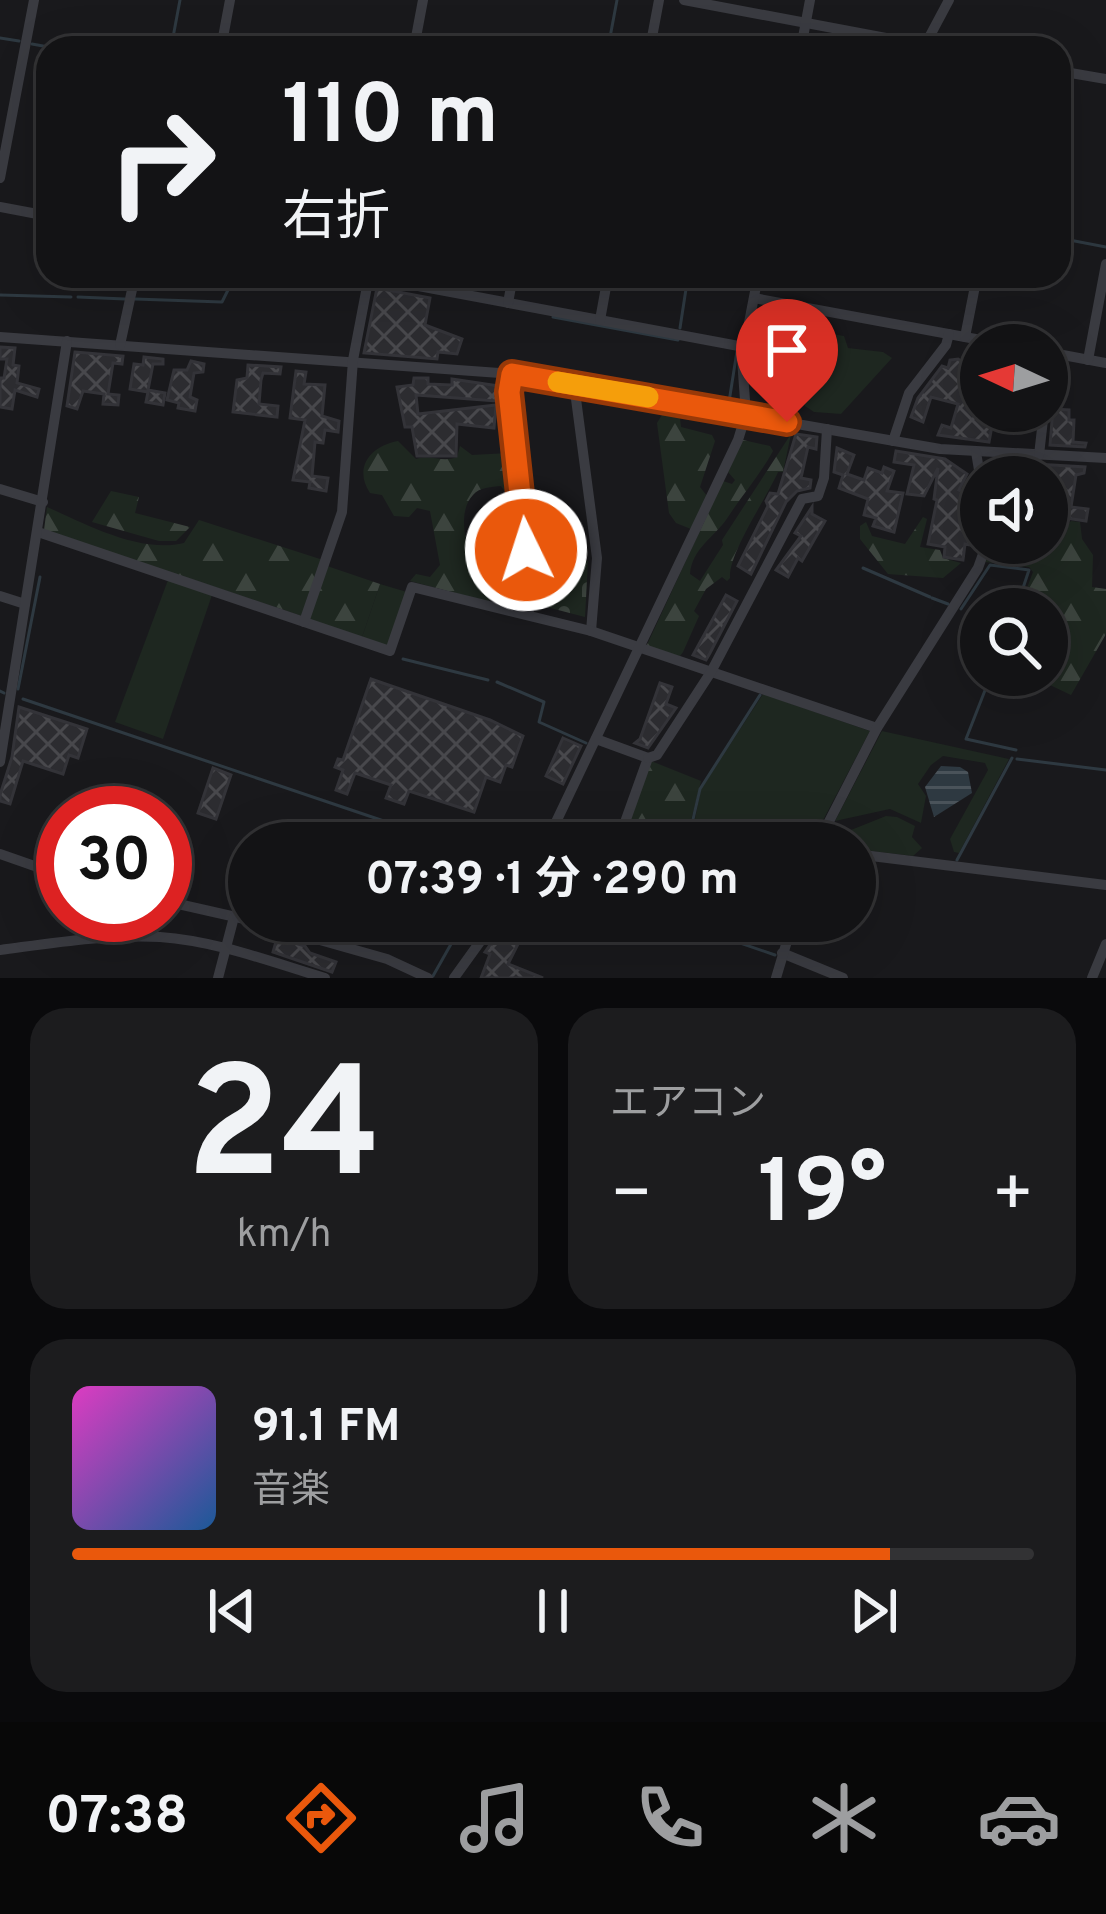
<!DOCTYPE html>
<html lang="ja">
<meta charset="utf-8">
<style>
body{margin:0;font-family:Overpass,"Noto Sans JP",sans-serif;background:#1c1c1e;color:#f1f3f6;height:100vh;display:flex;flex-direction:column;font-size:45px;white-space:nowrap}
*{box-sizing:border-box;margin:0}
p{font-size:39px;color:#9d9ea0}
.icon{flex:none;width:66px;height:66px;fill:none;stroke:currentColor;stroke-width:2;stroke-linecap:round;stroke-linejoin:round}
.map{position:relative;height:978px;overflow:hidden}
.sheet{display:flex;flex-direction:column;gap:30px;padding:30px;background:#0a0a0c;flex:1}
.sheet>*{flex:none}
.guide{position:absolute;left:36px;top:36px;width:1035px;height:252px;border-radius:36px;box-shadow:0 12px 48px #0002,0 0 0 3px #323234;background:#131315;color:#f1f3f6;overflow:hidden}
.needle{width:78px;rotate:274deg}
.tools{position:absolute;left:960px;top:324px;display:grid;gap:24px}
.tools a{display:grid;place-items:center;width:108px;height:108px;border-radius:50%;background:#131315;box-shadow:0 12px 48px #0002,0 0 0 3px #323234;font-size:60px}
.speed{position:absolute;left:36px;top:786px;display:flex;gap:24px;font-size:60px;font-weight:700;text-align:center}
.speed>*{display:grid;place-content:center;width:156px;height:156px;border-radius:50%;background:#131315;box-shadow:0 12px 48px #0002,0 0 0 3px #323234;line-height:1}
.speed .limit{border:18px solid #d22;background:#fff;color:#111}
.pin{position:absolute;display:grid;place-items:center;width:102px;height:102px;color:#fff;margin:-123px -51px;border-radius:50% 50% 50% 0;rotate:-45deg;box-shadow:0 0 12px #0007}
.pin .icon{rotate:45deg}
.me{position:absolute;width:132px;margin:-66px;rotate:356deg;stroke-linejoin:round;filter:drop-shadow(0 0 9px #0008)}
.turn{display:flex;align-items:center;gap:42px;height:252px;padding:0 48px;font-size:54px}
.turn .icon{width:156px;height:156px;stroke-width:2.5}
.turn b{display:block;font-size:84px;line-height:102px}
.big{font-size:90px;font-weight:700;line-height:1.1}
.sheet .tile{flex:1;display:flex;flex-direction:column;justify-content:center;gap:18px;min-width:0;padding:0 42px;border-radius:36px;background:#1c1c1e}
.sheet .dial{align-items:center;gap:0}
.dial b{font-size:156px;line-height:1}
.song{display:flex;align-items:center;gap:36px}
.cover{width:144px;height:144px;border-radius:18px;background:linear-gradient(135deg,hsl(310 70% 55%),hsl(210 70% 35%))}
.played{height:12px;border-radius:6px;background:linear-gradient(90deg,#ea580c 85%,#323234 85%)}
.keys{display:flex;justify-content:space-around;direction:ltr}
.heat{display:flex;justify-content:space-between;align-items:center;font-size:66px;direction:ltr}
.sheet .tiles{flex:1;display:grid;gap:30px;grid-template-columns:1fr 1fr}
.tile:last-child{grid-column:span 2}
.trip{position:absolute;left:228px;top:822px;width:648px;height:120px;border-radius:60px;background:#131315;box-shadow:0 12px 48px #0002,0 0 0 3px #323234;font-weight:700;line-height:120px;text-align:center}
.tabs{display:flex;height:192px;justify-content:space-around;align-items:center;background:#080808;color:#9d9ea0}
.tabs .icon{width:84px;height:84px}
.tabs .active{color:#ea580c}
.tabs b{font-size:54px;color:#f1f3f6}
.map>svg:first-child{display:block}
</style>
<div class="map">
<svg width="1106" height="978" viewBox="0 0 1106 978">
<defs>
<pattern id="forest-firs" width="22" height="20" patternUnits="userSpaceOnUse" patternTransform="scale(3)"><rect width="22" height="20" fill="#1e2720"/><path d="M5 1l3.5 6h-7zM16 11l3.5 6h-7z" fill="#3c443e"/></pattern>
<pattern id="cemetery-stones" width="16" height="16" patternUnits="userSpaceOnUse" patternTransform="scale(3)"><rect width="16" height="16" fill="#1e2720"/><path d="M2 7V4a2 2 0 0 1 4 0v3zM10 15v-3a2 2 0 0 1 4 0v3z" fill="#3c443e"/></pattern>
<pattern id="water-rules" width="6" height="5" patternUnits="userSpaceOnUse" patternTransform="scale(3)"><rect width="6" height="5" fill="#2e3941"/><path d="M0 2.5h6" fill="none" stroke="#4a535a"/></pattern>
<pattern id="building-cross-hatch" width="8" height="8" patternUnits="userSpaceOnUse" patternTransform="scale(3)"><rect width="8" height="8" fill="#2c2c30"/><path d="M0 0l8 8M0 8l8-8" fill="none" stroke="#48484c"/></pattern>
</defs>
<rect width="100%" height="100%" fill="#19191c"/>
<!-- green -->
<g fill="#1e2720">
<path d="M 808,330 L 844,336 L 848,348 L 883,352 L 892,358 L 841,414 L 814,412 L 805,406 L 800,369 Z"/>
<path d="M 168,580 L 212,595 L 163,739 L 115,722 Z"/>
<path d="M 380,584 L 407,592 L 387,646 L 362,637 Z"/>
<path d="M 763,694 L 870,731 L 811,843 L 693,829 L 701,789 Z"/>
<path d="M 882,731 L 1009,759 L 959,853 L 954,852 L 950,839 L 988,770 L 985,763 L 943,756 L 931,765 L 918,784 L 926,796 L 921,823 L 890,809 L 835,821 Z"/>
<path d="M 886,816 L 897,817 L 915,826 L 912,837 L 922,848 L 913,856 L 855,849 L 855,843 L 822,843 L 830,829 L 851,830 Z"/>
</g>
<!-- forest -->
<g fill="url(#forest-firs)">
<path d="M 667,407 L 679,410 L 681,427 L 712,435 L 715,441 L 700,487 L 707,496 L 691,529 L 676,523 L 669,513 L 657,423 Z"/>
<path d="M 791,434 L 783,472 L 778,472 C 766,499 728,554 730,578 L 727,581 L 722,577 L 706,589 L 694,611 L 699,616 L 683,652 L 680,656 L 646,647 L 723,481 L 732,484 L 735,480 L 728,472 L 743,440 L 770,446 L 773,451 C 760,475 743,494 728,517 C 715,537 692,548 690,574 L 700,581 L 723,545 L 722,540 Z"/>
<path d="M 398,441 L 416,459 C 431,454 442,463 457,457 L 460,446 L 472,455 L 512,453 L 514,490 L 506,493 L 501,486 C 491,487 480,487 473,495 C 452,517 472,570 489,586 L 489,602 L 410,581 L 416,574 L 430,577 L 440,565 L 430,511 L 417,508 L 409,517 L 394,516 L 382,495 L 370,493 C 353,467 371,446 398,441 Z"/>
<path d="M 111,491 L 139,497 L 135,513 L 190,527 L 176,541 L 159,541 L 92,522 Z"/>
<path d="M 47,507 C 85,524 141,554 184,543 L 199,520 L 323,560 L 302,616 L 44,530 Z"/>
<path d="M 923,517 L 927,519 L 920,547 L 940,550 L 943,558 L 961,563 L 943,578 L 888,574 L 860,539 L 860,526 L 866,522 L 872,536 L 905,544 Z"/>
<path d="M 1071,521 L 1080,522 L 1082,539 L 1093,555 L 1092,587 L 1106,589 L 1106,634 L 1071,695 L 1029,675 L 1047,675 L 1047,609 L 1019,609 L 1033,572 L 1029,567 L 985,562 L 991,543 L 1047,543 L 1047,533 L 1059,535 Z"/>
<path d="M 327,566 L 380,584 L 362,637 L 309,620 Z"/>
<path d="M 651,761 L 701,781 L 689,828 L 630,820 Z"/>
</g>
<!-- cemetery -->
<path fill="url(#cemetery-stones)" d="M 528,552 L 588,561 L 585,617 L 535,604 Z"/>
<!-- water -->
<path fill="url(#water-rules)" d="M 941,766 L 960,767 L 968,772 L 972,793 L 934,817 L 925,787 Z"/>
<g fill="none" stroke-linecap="round" stroke-linejoin="round">
<!-- stream -->
<g stroke="#2e3941" stroke-width="3">
<path d="M 0,38 L 19,41"/>
<path d="M 32,44 L 54,48"/>
<path d="M 171,48 L 180,0"/>
<path d="M 608,48 L 617,0"/>
<path d="M 1059,238 L 1106,247"/>
<path d="M 0,295 L 71,297"/>
<path d="M 78,297 L 125,299"/>
<path d="M 135,299 L 222,302 L 235,276"/>
<path d="M 553,317 L 678,340"/>
<path d="M 680,328 L 688,276"/>
<path d="M 749,355 L 754,355 L 765,305"/>
<path d="M 729,402 L 737,351"/>
<path d="M 863,568 L 930,597"/>
<path d="M 932,598 L 948,604"/>
<path d="M 961,609 L 990,565 L 1029,570 L 1016,609"/>
<path d="M 403,659 L 488,680"/>
<path d="M 991,675 L 966,739 L 1016,750"/>
<path d="M 497,682 L 544,702 L 539,722 L 586,743"/>
<path d="M 18,689 L 40,577"/>
<path d="M 0,691 L 4,693"/>
<path d="M 23,699 L 449,843"/>
<path d="M 1017,759 L 1106,770"/>
<path d="M 691,828 L 700,789 L 760,695"/>
<path d="M 957,860 L 1012,758"/>
<path d="M 676,921 L 775,955"/>
<path d="M 433,976 L 464,921"/>
</g>
</g>
<!-- building -->
<g fill="url(#building-cross-hatch)" stroke="#333338" stroke-width="3">
<path d="M 377,288 L 430,298 L 425,325 L 462,339 L 457,354 L 438,352 L 437,359 L 364,353 Z"/>
<path d="M 0,347 L 15,348 L 13,365 L 19,366 L 17,383 L 39,389 L 37,397 L 15,390 L 12,409 L 0,407 L 0,378 L 4,378 L 7,359 L 0,359 Z"/>
<path d="M 75,352 L 123,356 L 122,364 L 113,363 L 108,394 L 119,395 L 118,405 L 103,404 L 104,394 L 83,391 L 77,409 L 67,406 Z"/>
<path d="M 144,357 L 163,359 L 163,364 L 153,364 L 148,390 L 165,393 L 163,405 L 146,402 L 148,392 L 130,389 L 134,364 L 143,365 Z"/>
<path d="M 958,359 L 981,375 L 981,411 L 1031,411 L 1022,431 L 992,426 L 989,442 L 938,435 L 942,425 L 951,428 L 958,404 L 931,397 L 923,422 L 911,417 L 918,398 L 942,366 L 948,368 L 950,360 Z"/>
<path d="M 191,361 L 204,364 L 203,372 L 194,373 L 190,397 L 197,400 L 195,411 L 178,408 L 179,403 L 167,400 L 174,370 L 187,370 Z"/>
<path d="M 248,365 L 281,367 L 280,374 L 263,373 L 261,380 L 259,404 L 278,406 L 277,417 L 233,412 L 237,380 L 247,378 Z"/>
<path d="M 296,371 L 306,372 L 304,384 L 325,385 L 322,416 L 339,421 L 338,432 L 325,430 L 323,443 L 315,442 L 312,476 L 328,478 L 326,491 L 309,488 L 310,482 L 293,480 L 305,420 L 290,418 Z"/>
<path d="M 414,378 L 428,378 L 428,384 L 452,385 L 452,379 L 499,386 L 496,401 L 416,395 L 418,414 L 496,405 L 494,428 L 457,424 L 456,456 L 417,456 L 412,427 L 405,427 L 397,387 L 413,385 Z"/>
<path d="M 1053,409 L 1069,410 L 1069,420 L 1074,420 L 1073,442 L 1086,443 L 1085,447 L 1050,445 Z"/>
<path d="M 796,434 L 817,437 L 816,449 L 808,447 L 801,478 L 811,480 L 810,488 L 797,491 L 786,502 L 751,574 L 738,566 L 768,506 L 766,501 L 770,493 L 778,494 Z"/>
<path d="M 837,448 L 854,455 L 847,474 L 864,480 L 868,468 L 882,473 L 884,467 L 894,471 L 887,491 L 903,493 L 894,532 L 873,526 L 876,518 L 864,515 L 868,499 L 839,488 L 843,475 L 834,472 Z"/>
<path d="M 896,451 L 945,459 L 967,474 L 959,490 L 968,494 L 965,500 L 977,506 L 969,522 L 974,523 L 976,538 L 975,546 L 965,544 L 963,560 L 944,557 L 945,547 L 928,544 L 937,500 L 934,499 L 938,468 L 924,496 L 907,494 L 914,465 L 894,462 Z"/>
<path d="M 1035,464 L 1085,467 L 1084,473 L 1076,475 L 1071,507 L 1088,509 L 1086,521 L 1059,517 L 1057,533 L 1047,531 L 1047,494 L 1054,495 L 1056,477 L 1035,477 Z"/>
<path d="M 812,507 L 812,514 L 825,521 L 802,561 L 798,558 L 788,577 L 776,570 L 801,536 L 795,533 Z"/>
<path d="M 726,595 L 737,601 L 710,653 L 706,660 L 693,655 Z"/>
<path d="M 371,679 L 490,720 L 523,736 L 512,767 L 506,765 L 500,782 L 486,777 L 474,812 L 409,791 L 404,804 L 386,798 L 391,785 L 355,773 L 347,794 L 336,790 L 343,770 L 335,767 L 338,759 L 343,760 Z"/>
<path d="M 660,683 L 672,687 L 666,704 L 676,708 L 648,748 L 635,743 L 640,739 Z"/>
<path d="M 19,707 L 87,729 L 78,758 L 69,755 L 63,774 L 23,761 L 10,804 L 0,801 L 0,795 L 12,757 Z"/>
<path d="M 563,738 L 581,746 L 563,784 L 546,776 Z"/>
<path d="M 213,768 L 231,775 L 216,819 L 198,813 Z"/>
<path d="M 515,921 L 545,921 L 537,940 L 523,934 L 508,964 L 543,978 L 481,978 L 490,954 L 485,952 L 502,928 L 511,930 Z"/>
<path d="M 277,938 L 305,946 L 310,953 L 336,962 L 332,972 L 273,952 Z"/>
</g>
<g fill="none" stroke-linecap="round" stroke-linejoin="round">
<!-- minor -->
<g stroke="#3a3b41" stroke-width="10">
<path d="M 684,0 L 939,48"/>
<path d="M 925,45 L 949,0"/>
<path d="M 221,48 L 230,0"/>
<path d="M 414,48 L 423,0"/>
<path d="M 650,48 L 659,0"/>
<path d="M 801,48 L 810,0"/>
<path d="M 1059,71 L 1106,79"/>
<path d="M 0,178 L 34,0"/>
<path d="M 0,207 L 48,216"/>
<path d="M 365,276 L 744,347"/>
<path d="M 754,298 L 1008,345"/>
<path d="M 508,303 L 513,276"/>
<path d="M 600,320 L 608,276"/>
<path d="M 0,337 L 512,374 L 940,449 L 1106,458"/>
<path d="M 965,337 L 977,276"/>
<path d="M 120,345 L 135,276"/>
<path d="M 1047,352 L 1106,363"/>
<path d="M 1088,360 L 1106,264"/>
<path d="M 512,374 L 510,392 L 520,476 L 529,615"/>
<path d="M 1047,375 L 1049,353"/>
<path d="M 578,385 L 576,399 L 597,558 L 591,631"/>
<path d="M 893,441 L 909,393 L 946,345 L 949,334"/>
<path d="M 976,452 L 981,482"/>
<path d="M 1039,455 L 1044,411"/>
<path d="M 0,489 L 43,502"/>
<path d="M 38,532 L 390,651 L 412,587 L 591,631 L 877,728"/>
<path d="M 0,596 L 25,604"/>
<path d="M 304,622 L 342,512 L 353,360 L 369,276"/>
<path d="M 596,739 L 648,758 L 624,825 L 768,843"/>
<path d="M 648,758 L 657,755 L 711,672 L 802,499 L 818,496 L 824,478 L 827,429"/>
<path d="M 0,762 L 67,341"/>
<path d="M 546,843 L 738,440 L 746,414 L 742,359 L 758,276"/>
<path d="M 818,843 L 877,728 L 978,568 L 987,543"/>
<path d="M 0,854 L 63,876"/>
<path d="M 855,854 L 1106,885"/>
<path d="M 165,901 L 249,920"/>
<path d="M 253,921 L 387,959 L 428,978"/>
<path d="M 0,950 C 53,943 107,934 160,937 C 217,941 271,962 325,978"/>
<path d="M 782,953 L 843,978"/>
<path d="M 218,978 L 234,917"/>
<path d="M 454,978 L 495,921"/>
<path d="M 776,978 L 793,921"/>
<path d="M 1092,978 L 1106,944"/>
</g>
</g>
<g fill="none" stroke-linecap="round" stroke-linejoin="round">
<!-- route casing -->
<g stroke="#983908" stroke-width="30">
<path id="route" d="M 526,550 L 509,392 L 512,374 L 787,422"/>
</g>
<!-- route -->
<use href="#route" stroke="#ea580c" stroke-width="21"/>
<!-- slow -->
<path stroke="#f59e0b" stroke-width="21" d="M 558,382 L 648,397"/>
</g>
</svg>
<div class="tools">
<a><svg class="needle" viewBox="-14 -14 28 28"><path d="M0-13l5 13h-10z" fill="#e53935"/><path d="M0 13l5-13h-10z" fill="#9d9ea0"/></svg></a>
<a><svg class="icon" aria-label="sound" viewBox="0 0 24 24"><path d="M4 9h4l5-4v14l-5-4H4zM17 9q2 3 0 6"/></svg></a>
<a><svg class="icon" aria-label="search" viewBox="0 0 24 24"><circle cx="10" cy="10" r="6"/><path d="M15 15l6 6"/></svg></a>
</div>
<div class="speed"><div class="limit">30</div></div>
<div class="pin" style="left:787px;top:422px;background:#d93025"><svg class="icon" aria-label="arrive" viewBox="0 0 24 24"><path d="M6 21V4h12l-3 4 3 4H6"/></svg></div>
<svg class="me" style="left:526px;top:550px" viewBox="-20 -20 40 40"><circle r="17" fill="#ea580c" stroke="#fff" stroke-width="3"/><path d="M0-11L8 9 0 5-8 9z" fill="#fff"/></svg>
<div class="trip">07:39 · 1 分 · 290 m</div>
<div class="guide">
<div class="turn"><svg class="icon" aria-label="right" viewBox="0 0 24 24"><path d="M7 20v-9h11M14 6l5 5-5 5"/></svg><div><b>110 m</b>右折</div></div>
</div>
</div>
<section class="sheet">
<div class="tiles">
<div class="tile dial"><b>24</b><p>km/h</p></div>
<div class="tile"><p>エアコン</p>
<div class="heat"><a>−</a><b class="big">19°</b><a>+</a></div>
</div>
<div class="tile">
<div class="song"><i class="cover"></i><div><b>91.1 FM</b><p>音楽</p></div></div>
<div class="played"></div>
<div class="keys"><svg class="icon" aria-label="previous" viewBox="0 0 24 24"><path d="M18 5L8 12l10 7zM5 5v14"/></svg><svg class="icon" aria-label="pause" viewBox="0 0 24 24"><path d="M8 5v14M16 5v14"/></svg><svg class="icon" aria-label="next" viewBox="0 0 24 24"><path d="M6 5l10 7-10 7zM19 5v14"/></svg></div>
</div>
</div>
</section>
<nav class="tabs">
<b>07:38</b>
<svg class="icon active" aria-label="directions" viewBox="0 0 24 24"><path d="M12 3l9 9-9 9-9-9zM9 14v-3h6M13 9l2 2-2 2"/></svg>
<svg class="icon" aria-label="music" viewBox="0 0 24 24"><path d="M9 18V5l10-2v13"/><circle cx="6" cy="18" r="3"/><circle cx="16" cy="16" r="3"/></svg>
<svg class="icon" aria-label="phone" viewBox="0 0 24 24"><path d="M5 4h4l2 5-3 2q2 4 5 5l2-3 5 2v4C11 20 4 13 5 4z"/></svg>
<svg class="icon" aria-label="climate" viewBox="0 0 24 24"><path d="M12 3v18M4 7l16 10M4 17L20 7"/></svg>
<svg class="icon" aria-label="car" viewBox="0 0 24 24"><path d="M5 17H2v-5l4-1 3-4h7l3 4 3 1v5h-3M9 17h6M6 11h13"/><circle cx="7" cy="17" r="2"/><circle cx="17" cy="17" r="2"/></svg>
</nav>
